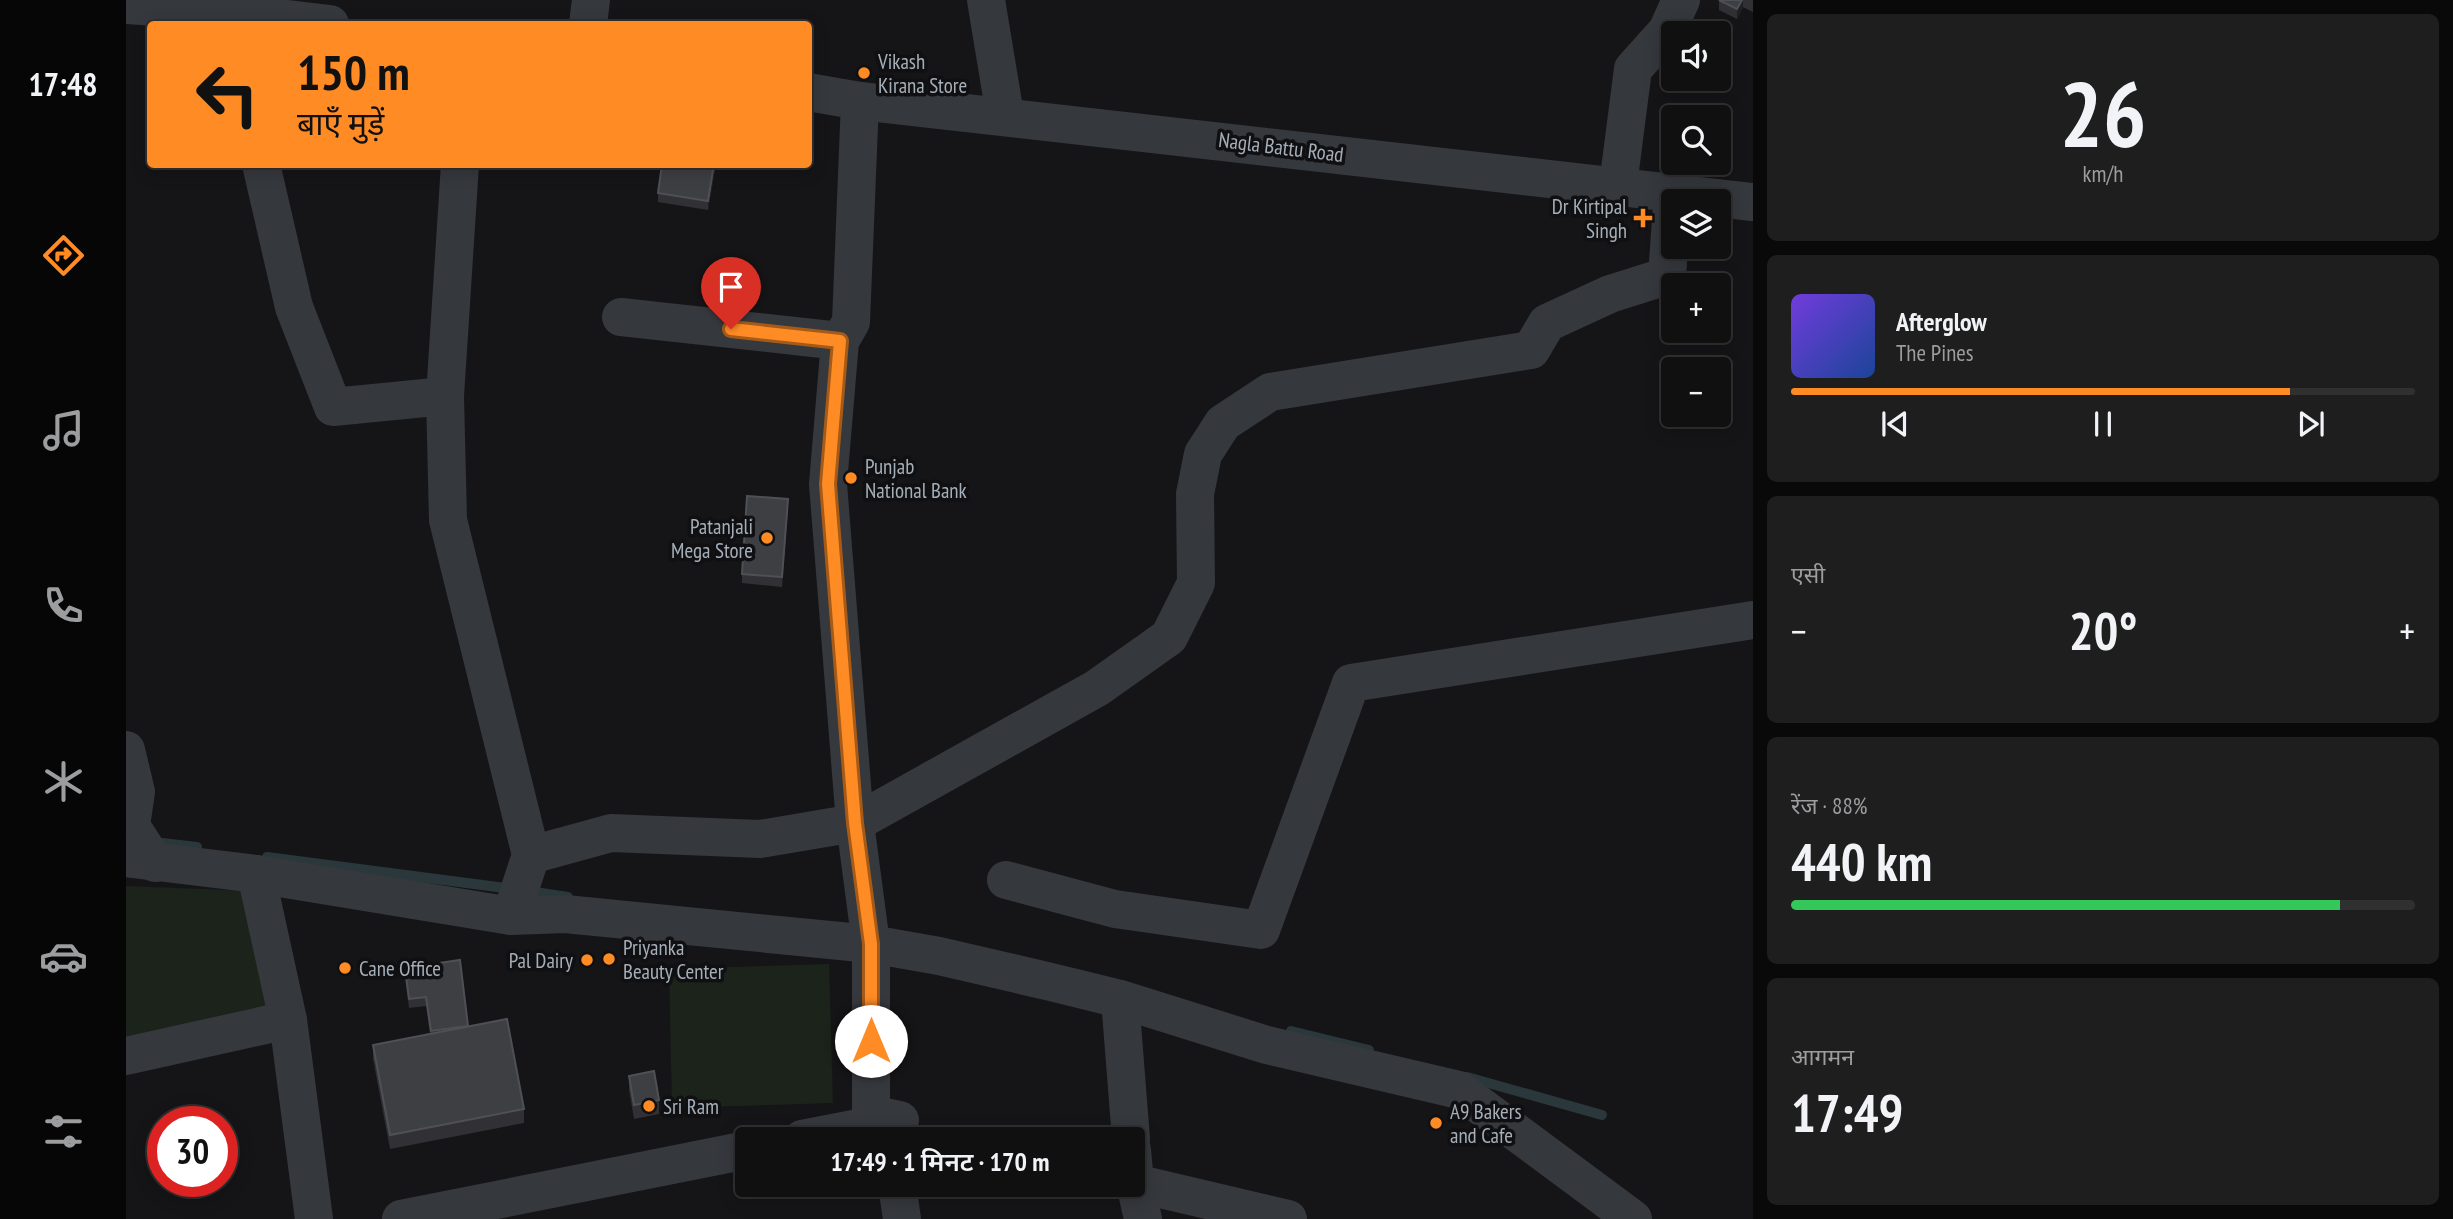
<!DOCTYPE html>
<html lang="hi">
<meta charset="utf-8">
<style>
body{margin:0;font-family:"PT Sans Narrow","Noto Sans Devanagari",sans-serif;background:#1e1e1f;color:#f1f3f6;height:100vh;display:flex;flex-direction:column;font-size:26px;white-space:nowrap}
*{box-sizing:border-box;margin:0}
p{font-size:23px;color:#9c9d9f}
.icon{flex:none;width:38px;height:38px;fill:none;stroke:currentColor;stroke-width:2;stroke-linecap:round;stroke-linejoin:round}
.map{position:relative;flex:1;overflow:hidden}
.sheet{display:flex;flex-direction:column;gap:14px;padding:14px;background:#090909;width:700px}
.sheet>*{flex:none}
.banner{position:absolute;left:21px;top:21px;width:665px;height:147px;border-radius:7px;box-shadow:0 4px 18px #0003,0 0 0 2px #303031;background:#ff8b25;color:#111;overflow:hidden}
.buttons{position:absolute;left:1535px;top:21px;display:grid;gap:14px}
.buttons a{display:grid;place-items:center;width:70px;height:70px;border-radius:7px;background:#101011;box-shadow:0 4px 18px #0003,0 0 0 2px #303031;font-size:35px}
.speed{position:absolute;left:21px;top:1106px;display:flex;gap:14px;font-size:35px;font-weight:700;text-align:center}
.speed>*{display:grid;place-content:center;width:91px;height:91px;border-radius:50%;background:#101011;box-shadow:0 4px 18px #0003,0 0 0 2px #303031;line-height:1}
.speed .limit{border:10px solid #d22;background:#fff;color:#111}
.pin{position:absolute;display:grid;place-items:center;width:60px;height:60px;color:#fff;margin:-72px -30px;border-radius:50% 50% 50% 0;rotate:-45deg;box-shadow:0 0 7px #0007}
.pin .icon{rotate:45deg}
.me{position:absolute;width:77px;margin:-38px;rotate:0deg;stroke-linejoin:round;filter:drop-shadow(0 0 5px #0008)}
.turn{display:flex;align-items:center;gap:24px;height:147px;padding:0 35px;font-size:32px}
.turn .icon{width:91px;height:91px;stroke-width:2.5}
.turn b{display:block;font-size:49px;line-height:60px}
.big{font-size:52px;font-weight:600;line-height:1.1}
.sheet .tile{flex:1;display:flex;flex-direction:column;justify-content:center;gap:10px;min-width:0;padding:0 24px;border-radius:10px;background:#1e1e1f}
.sheet .dial{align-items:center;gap:0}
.dial b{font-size:91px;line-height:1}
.song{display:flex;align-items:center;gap:21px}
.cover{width:84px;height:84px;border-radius:10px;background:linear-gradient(135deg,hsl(260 70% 55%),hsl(220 70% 35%))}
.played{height:7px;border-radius:4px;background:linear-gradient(90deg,#ff8b25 80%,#303031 80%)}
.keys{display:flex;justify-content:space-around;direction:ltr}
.heat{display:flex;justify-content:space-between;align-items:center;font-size:38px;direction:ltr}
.charge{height:10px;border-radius:5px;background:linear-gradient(90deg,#34c759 88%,#303031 0)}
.trip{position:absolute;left:609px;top:1127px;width:410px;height:70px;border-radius:7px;background:#101011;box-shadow:0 4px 18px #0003,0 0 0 2px #303031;font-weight:600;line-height:70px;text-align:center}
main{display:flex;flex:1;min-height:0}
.tabs{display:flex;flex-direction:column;width:126px;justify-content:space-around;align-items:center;background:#060607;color:#9c9d9f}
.tabs .icon{width:49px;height:49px}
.tabs .current{color:#ff8b25}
.tabs b{font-size:32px;color:#f1f3f6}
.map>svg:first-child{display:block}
</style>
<main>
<nav class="tabs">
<b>17:48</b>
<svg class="icon current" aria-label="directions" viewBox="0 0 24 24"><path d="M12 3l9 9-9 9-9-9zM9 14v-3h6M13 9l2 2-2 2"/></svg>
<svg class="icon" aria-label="music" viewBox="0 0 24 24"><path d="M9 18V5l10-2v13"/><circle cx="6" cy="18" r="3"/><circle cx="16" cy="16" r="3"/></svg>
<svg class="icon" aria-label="phone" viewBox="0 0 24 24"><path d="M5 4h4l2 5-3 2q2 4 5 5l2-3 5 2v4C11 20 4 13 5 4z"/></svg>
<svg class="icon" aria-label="climate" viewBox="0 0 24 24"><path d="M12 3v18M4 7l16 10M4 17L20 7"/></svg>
<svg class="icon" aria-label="car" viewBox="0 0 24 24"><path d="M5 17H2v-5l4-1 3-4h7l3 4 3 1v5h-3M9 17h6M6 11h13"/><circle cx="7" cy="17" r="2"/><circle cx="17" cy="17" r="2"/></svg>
<svg class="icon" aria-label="filters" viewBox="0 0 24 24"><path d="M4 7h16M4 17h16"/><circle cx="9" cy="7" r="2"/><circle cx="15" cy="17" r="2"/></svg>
</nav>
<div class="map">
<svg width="1627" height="1219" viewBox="0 0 1627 1219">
<rect width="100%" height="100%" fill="#151517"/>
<!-- green -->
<g fill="#1b231a">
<path d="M 0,886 L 126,891 L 149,1011 L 0,1044 Z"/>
<path d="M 703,964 L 707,1103 L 546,1108 L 543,969 Z"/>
</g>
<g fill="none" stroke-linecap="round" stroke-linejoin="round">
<!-- stream -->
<g stroke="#2a383c" stroke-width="10">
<path d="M 27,842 L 71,847"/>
<path d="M 141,857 L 387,889"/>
<path d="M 402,891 L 442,897"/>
<path d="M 1165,1031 L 1243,1050"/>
<path d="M 1341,1077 L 1476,1115"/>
</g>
<!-- minor -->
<g stroke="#35383d" stroke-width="38">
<path d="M 860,0 L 879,115"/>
<path d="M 0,5 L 101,12 L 204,24"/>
<path d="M 462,24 L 465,0"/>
<path d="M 682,92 L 734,101 L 1627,202"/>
<path d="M 135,164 L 168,307 L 207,407 L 319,396"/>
<path d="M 334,164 L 319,396 L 322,520 L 405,855 L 385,916"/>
<path d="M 1492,185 L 1507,69 L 1541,31 L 1555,0"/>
<path d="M 495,317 L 714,341"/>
<path d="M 0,750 L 10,792 L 5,826 L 29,863"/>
<path d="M 405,855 L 485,833 L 634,839 L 729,823 L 971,688 L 1043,637 L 1070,583 L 1069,494 L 1077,454 L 1097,423 L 1144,392 L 1405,350 L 1421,323 L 1484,294 L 1541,276 L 1547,192"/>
<path d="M 0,858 L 130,874 L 385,916 L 439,914 L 745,944 L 813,956 L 925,982 L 994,999 L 1141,1045 L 1333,1090 L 1507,1219"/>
<path d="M 130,874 L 162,1020 L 188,1219"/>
<path d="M 880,880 L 989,909 L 1135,930 L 1225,683 L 1627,620"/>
<path d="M 994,999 L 1005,1139"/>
<path d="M 0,1056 L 162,1020"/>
<path d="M 676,1139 L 774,1120 L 745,1114 L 745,944 L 729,823 L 702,484 L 714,341 L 725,322 L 734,101"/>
<path d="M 1006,1150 L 1009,1183 L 1162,1219"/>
<path d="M 1009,1183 L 1017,1219"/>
<path d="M 771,1185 L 776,1219"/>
<path d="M 275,1219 L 621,1150"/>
</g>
</g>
<!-- wall -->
<g fill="#313135">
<path d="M 1593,0 L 1627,0 L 1627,12 L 1617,7 L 1611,19 L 1593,10 Z"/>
<path d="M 590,164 L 582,210 L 532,202 L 532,193 Z"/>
<path d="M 662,509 L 656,587 L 616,583 L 616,574 Z"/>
<path d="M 279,968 L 342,1027 L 398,1109 L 398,1123 L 264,1149 L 247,1059 L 247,1045 L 304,1034 L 300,1006 L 283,1008 L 279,977 Z"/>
<path d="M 503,1076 L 533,1100 L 533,1114 L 508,1119 L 503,1090 Z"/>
</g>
<!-- shaded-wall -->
<g fill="#202023">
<path d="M 1616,0 L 1617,0 L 1617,7 L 1611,19 L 1611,9 Z"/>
<path d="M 588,164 L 590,164 L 582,210 L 582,201 Z"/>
<path d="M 662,499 L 662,509 L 656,587 L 656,577 Z"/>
</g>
<!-- building -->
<g fill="#3d3f43" stroke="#4e5056" stroke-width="2">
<path d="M 1593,0 L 1616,0 L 1611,9 Z"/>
<path d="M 536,164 L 588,164 L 582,201 L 532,193 Z"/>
<path d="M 621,496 L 662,499 L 656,577 L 616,574 Z"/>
<path d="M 334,960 L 342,1026 L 305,1031 L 300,997 L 283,999 L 279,968 Z"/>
<path d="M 381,1019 L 398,1109 L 264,1135 L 247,1045 Z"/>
<path d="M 528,1071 L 533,1100 L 508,1105 L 503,1076 Z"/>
</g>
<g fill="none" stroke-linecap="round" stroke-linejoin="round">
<!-- route casing -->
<g stroke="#a65a18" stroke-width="18">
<path id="route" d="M 605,329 L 714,341 L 702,484 L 729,823 L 745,944 L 745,1041"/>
</g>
<!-- route -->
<use href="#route" stroke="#ff8b25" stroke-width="12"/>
</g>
<!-- markers -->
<g fill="#ff8b25" stroke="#101012" stroke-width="2.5">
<circle cx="738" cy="73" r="7"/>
<path d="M1513.5 207.5h7v7h7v7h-7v7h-7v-7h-7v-7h7z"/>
<circle cx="725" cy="478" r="7"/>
<circle cx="641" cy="538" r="7"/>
<circle cx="483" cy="959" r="7"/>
<circle cx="461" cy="960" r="7"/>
<circle cx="219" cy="968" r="7"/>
<circle cx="523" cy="1106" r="7"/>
<circle cx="1310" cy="1123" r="7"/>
</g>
<g text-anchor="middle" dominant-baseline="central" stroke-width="7" stroke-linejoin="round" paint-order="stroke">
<!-- poi labels -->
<g font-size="21" fill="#a5afb9" stroke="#101012" text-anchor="start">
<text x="752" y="61">Vikash<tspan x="752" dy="24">Kirana Store</tspan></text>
<text x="1501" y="206" text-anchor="end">Dr Kirtipal<tspan x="1501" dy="24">Singh</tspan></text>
<text x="739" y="466">Punjab<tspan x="739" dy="24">National Bank</tspan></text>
<text x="627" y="526" text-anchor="end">Patanjali<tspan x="627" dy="24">Mega Store</tspan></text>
<text x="497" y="947">Priyanka<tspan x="497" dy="24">Beauty Center</tspan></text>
<text x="447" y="960" text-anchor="end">Pal Dairy</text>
<text x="233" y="968">Cane Office</text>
<text x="537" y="1106">Sri Ram</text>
<text x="1324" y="1111">A9 Bakers<tspan x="1324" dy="24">and Cafe</tspan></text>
</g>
<!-- street labels -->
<g font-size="21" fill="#a5afb9" stroke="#101012">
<text transform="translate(1155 147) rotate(7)">Nagla Battu Road</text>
</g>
</g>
</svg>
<div class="buttons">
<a><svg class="icon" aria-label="sound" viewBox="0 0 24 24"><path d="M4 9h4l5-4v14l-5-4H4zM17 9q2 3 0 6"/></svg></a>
<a><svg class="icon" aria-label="search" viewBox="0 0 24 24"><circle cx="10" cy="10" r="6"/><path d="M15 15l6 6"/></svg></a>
<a><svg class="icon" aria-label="layers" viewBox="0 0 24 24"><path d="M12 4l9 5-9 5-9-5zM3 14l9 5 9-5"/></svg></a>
<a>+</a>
<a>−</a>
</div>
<div class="speed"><div class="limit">30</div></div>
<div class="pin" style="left:605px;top:329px;background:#d93025"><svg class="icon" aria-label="arrive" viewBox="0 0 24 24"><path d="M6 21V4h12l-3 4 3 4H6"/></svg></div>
<svg class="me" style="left:745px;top:1041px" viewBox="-20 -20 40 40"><circle r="19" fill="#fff"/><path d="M0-13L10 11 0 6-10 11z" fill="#ff8b25"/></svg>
<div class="trip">17:49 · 1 मिनट · 170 m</div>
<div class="banner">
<div class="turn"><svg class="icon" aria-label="left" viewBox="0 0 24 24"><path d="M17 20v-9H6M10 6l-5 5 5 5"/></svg><div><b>150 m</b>बाएँ मुड़ें</div></div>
</div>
</div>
<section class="sheet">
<div class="tile dial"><b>26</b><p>km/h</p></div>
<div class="tile">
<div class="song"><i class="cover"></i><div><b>Afterglow</b><p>The Pines</p></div></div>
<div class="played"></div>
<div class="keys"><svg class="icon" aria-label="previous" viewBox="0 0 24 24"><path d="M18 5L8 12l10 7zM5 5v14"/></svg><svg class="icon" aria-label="pause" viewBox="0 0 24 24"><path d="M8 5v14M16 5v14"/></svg><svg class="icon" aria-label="next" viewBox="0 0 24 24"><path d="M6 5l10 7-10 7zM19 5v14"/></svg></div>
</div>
<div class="tile"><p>एसी</p>
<div class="heat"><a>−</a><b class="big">20°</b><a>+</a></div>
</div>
<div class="tile"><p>रेंज · 88%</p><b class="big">440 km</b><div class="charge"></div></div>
<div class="tile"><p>आगमन</p><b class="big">17:49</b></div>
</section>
</main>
